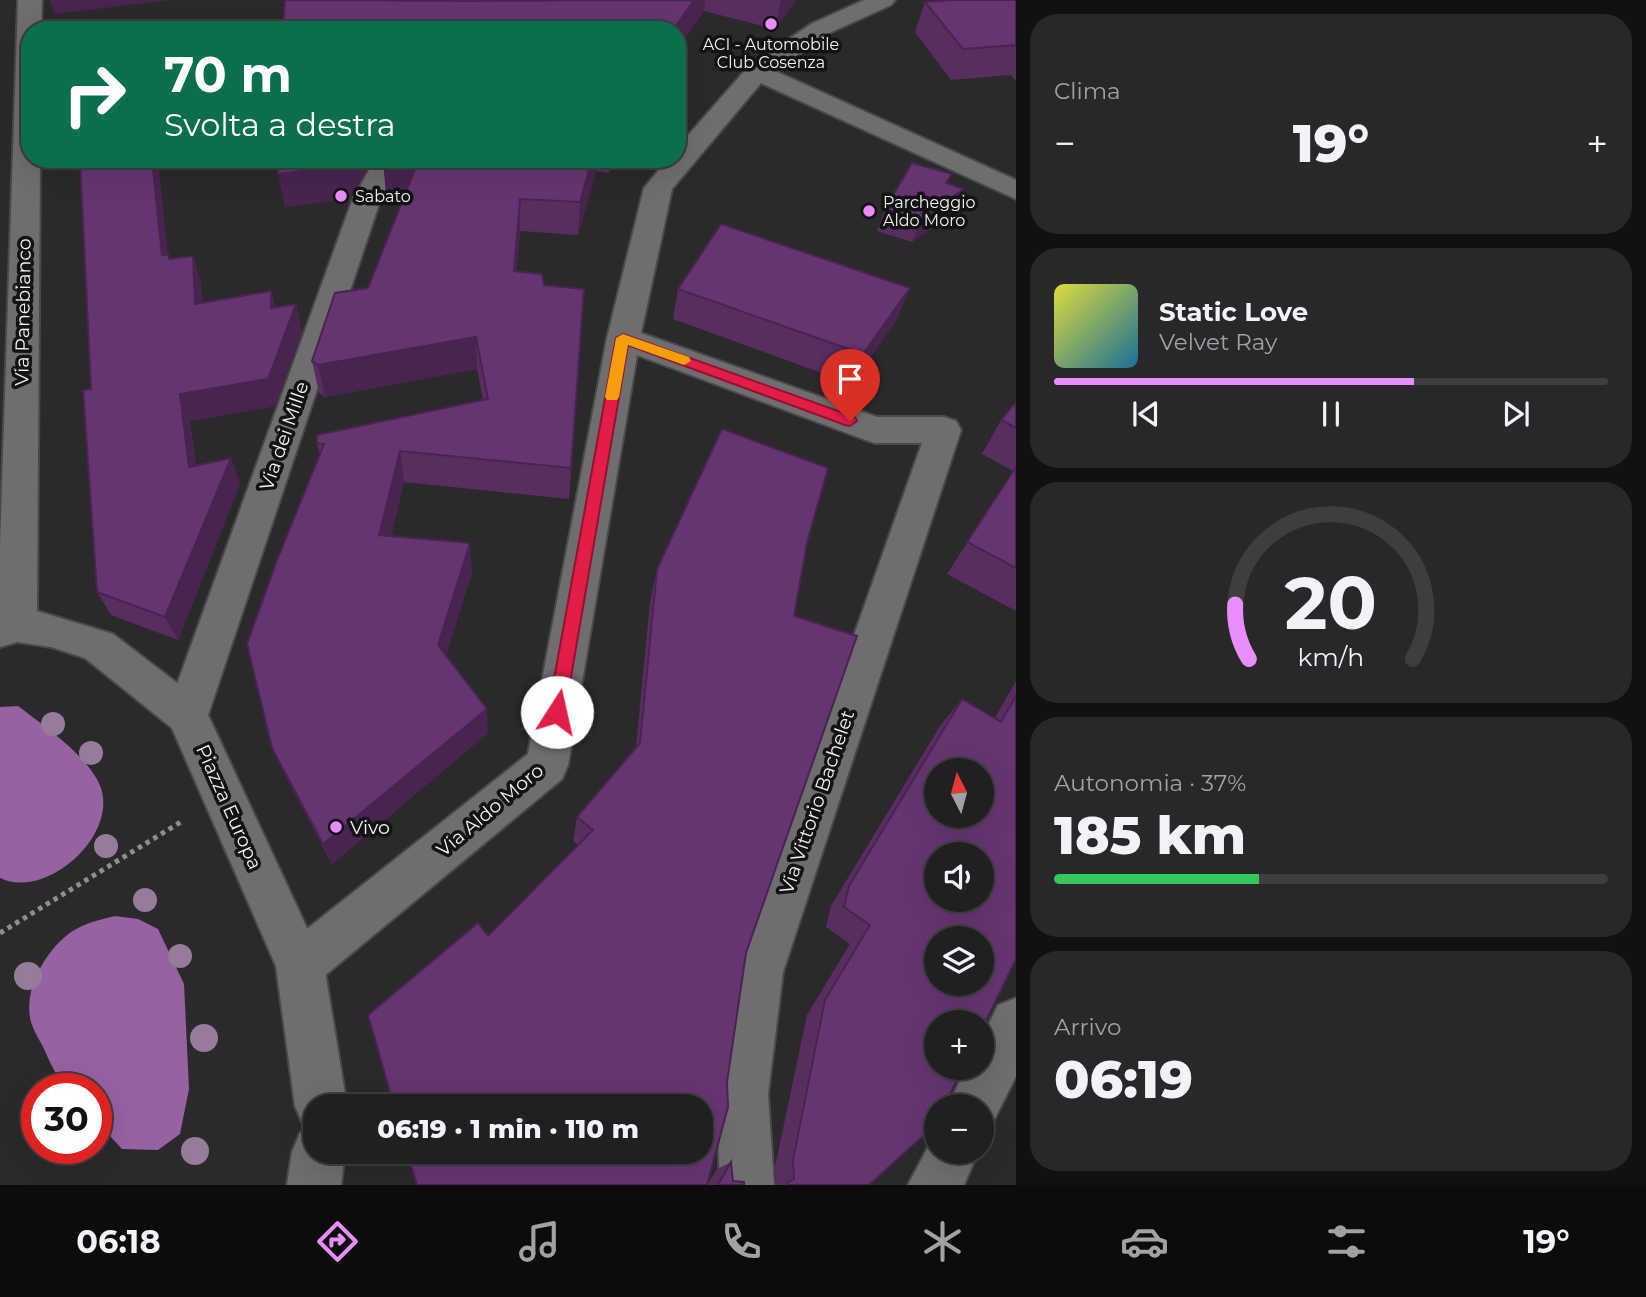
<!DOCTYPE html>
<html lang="it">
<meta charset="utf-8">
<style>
body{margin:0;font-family:Montserrat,sans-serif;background:#29272a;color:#f1f3f6;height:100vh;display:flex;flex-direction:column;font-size:26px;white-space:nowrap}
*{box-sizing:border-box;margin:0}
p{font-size:23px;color:#a2a2a5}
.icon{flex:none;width:38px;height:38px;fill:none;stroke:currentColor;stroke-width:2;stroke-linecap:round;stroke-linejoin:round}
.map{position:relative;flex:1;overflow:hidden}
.panel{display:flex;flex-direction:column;gap:14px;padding:14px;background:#121112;width:630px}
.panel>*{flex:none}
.hud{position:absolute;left:21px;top:21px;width:665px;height:147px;border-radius:28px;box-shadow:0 7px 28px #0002,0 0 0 2px #3e3d3f;background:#0b6e4f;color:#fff;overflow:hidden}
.needle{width:46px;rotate:354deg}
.tools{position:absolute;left:924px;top:758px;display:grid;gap:14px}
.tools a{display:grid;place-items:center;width:70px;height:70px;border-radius:50%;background:#211f21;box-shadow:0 7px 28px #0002,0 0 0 2px #3e3d3f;font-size:35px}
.speed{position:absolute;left:21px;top:1073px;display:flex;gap:14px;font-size:35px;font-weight:700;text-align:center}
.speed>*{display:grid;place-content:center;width:91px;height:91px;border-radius:50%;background:#211f21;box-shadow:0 7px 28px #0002,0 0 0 2px #3e3d3f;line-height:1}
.speed .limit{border:10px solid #d22;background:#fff;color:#111}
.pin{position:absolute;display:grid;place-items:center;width:60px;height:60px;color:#fff;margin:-72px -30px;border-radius:50% 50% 50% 0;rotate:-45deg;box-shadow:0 0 7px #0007}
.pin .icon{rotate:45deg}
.me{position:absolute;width:77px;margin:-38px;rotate:10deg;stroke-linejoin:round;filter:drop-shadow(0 0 5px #0008)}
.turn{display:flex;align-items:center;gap:24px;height:147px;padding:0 28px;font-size:32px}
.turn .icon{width:91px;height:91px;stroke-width:2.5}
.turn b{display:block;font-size:49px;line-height:60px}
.big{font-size:52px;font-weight:800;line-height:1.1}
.panel .tile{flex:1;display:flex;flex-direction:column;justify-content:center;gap:10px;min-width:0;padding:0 24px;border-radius:28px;background:#29272a}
.panel .dial{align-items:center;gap:0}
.dial svg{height:182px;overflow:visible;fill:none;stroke:#3e3d3f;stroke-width:7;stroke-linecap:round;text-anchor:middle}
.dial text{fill:#f1f3f6;stroke:none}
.song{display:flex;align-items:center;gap:21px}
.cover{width:84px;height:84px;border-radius:10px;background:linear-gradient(135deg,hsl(60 70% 55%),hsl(200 70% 35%))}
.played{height:7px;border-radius:4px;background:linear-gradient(90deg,#e98dfd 65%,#3e3d3f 65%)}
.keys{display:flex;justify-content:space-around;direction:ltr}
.heat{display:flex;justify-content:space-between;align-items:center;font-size:38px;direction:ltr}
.charge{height:10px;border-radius:5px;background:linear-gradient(90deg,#34c759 37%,#3e3d3f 0)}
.trip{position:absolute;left:303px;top:1094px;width:410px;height:70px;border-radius:28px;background:#211f21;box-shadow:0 7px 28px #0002,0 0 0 2px #3e3d3f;font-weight:800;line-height:70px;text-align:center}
.tabs{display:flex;height:112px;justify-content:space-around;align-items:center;background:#0d0c0d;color:#a2a2a5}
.tabs .icon{width:49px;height:49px}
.tabs .selected{color:#e98dfd}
.tabs b{font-size:32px;color:#f1f3f6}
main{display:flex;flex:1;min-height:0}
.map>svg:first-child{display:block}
</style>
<main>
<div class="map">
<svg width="1016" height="1185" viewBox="0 0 1016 1185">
<rect width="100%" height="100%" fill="#2c292c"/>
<!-- water -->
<g fill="#9662a2">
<path d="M 18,706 C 44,726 90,757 101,788 C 117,837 46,900 0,878 L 0,707 Z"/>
<path d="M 115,916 L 138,919 L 158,929 L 184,984 L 189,1089 L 180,1134 L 158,1150 L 122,1149 L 96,1121 L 96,1088 L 67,1088 C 57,1077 51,1065 45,1051 C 41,1042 34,1032 31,1022 C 23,992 43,955 66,936 C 80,924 98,920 115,916 Z"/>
</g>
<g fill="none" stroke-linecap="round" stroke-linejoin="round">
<!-- street casing -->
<g stroke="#4a484a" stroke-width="4">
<g id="street">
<path d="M 864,0 L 895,0 L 891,5 L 827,34 L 775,71 L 1016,180 L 1016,199 L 761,83 L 672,189 L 641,333 L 877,417 L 944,417 L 956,421 L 961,430 L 783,972 L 768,1094 L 774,1185 L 720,1185 L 716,1094 L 735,972 L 922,443 L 875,443 L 863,439 L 637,355 L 568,765 L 562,779 L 317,982 L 300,989 L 283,982 L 276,965 L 283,948 L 528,754 L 607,338 L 644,188 L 668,159 L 677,159 L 677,148 L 748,67 L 811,24 Z"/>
<path d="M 375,159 L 402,159 L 380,201 L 208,715 L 202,728 L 187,734 L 172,728 L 166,715 L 352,201 Z"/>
<path d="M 1016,998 L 1016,1076 L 992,1124 L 982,1129 L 982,1106 L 948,1106 L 966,1068 L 982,1068 L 982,1038 L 998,1005 Z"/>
<path d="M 936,1132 L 936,1152 L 978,1152 L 964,1185 L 908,1185 Z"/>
</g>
</g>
<!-- secondary casing -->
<g stroke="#4a484a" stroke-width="4">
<path id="secondary" d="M 18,0 L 42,0 L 41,30 L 30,30 L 30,159 L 40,159 L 37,611 L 113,634 L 202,702 L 324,965 L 347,1106 L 315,1106 L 315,1152 L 345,1152 L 341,1185 L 287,1185 L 292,1152 L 300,1133 L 312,1128 L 303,1124 L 295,1106 L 276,966 L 172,728 L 85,658 L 51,647 L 17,642 L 0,647 L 0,546 Z"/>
</g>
<!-- path -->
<path stroke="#8f8d8f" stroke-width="5" stroke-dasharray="4.5 4.5" stroke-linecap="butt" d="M 0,933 L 184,820"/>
<!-- street -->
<use href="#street" fill="#706d70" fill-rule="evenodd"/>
<!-- secondary -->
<use href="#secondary" fill="#706d70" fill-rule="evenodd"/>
</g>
<!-- trees -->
<g fill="#967c9b">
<circle cx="53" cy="724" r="12"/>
<circle cx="91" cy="753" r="12"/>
<circle cx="106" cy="846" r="12"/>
<circle cx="145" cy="900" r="12"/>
<circle cx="180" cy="956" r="12"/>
<circle cx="28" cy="976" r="14"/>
<circle cx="204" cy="1038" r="14"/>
<circle cx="195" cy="1151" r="14"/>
</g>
<!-- wall -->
<g fill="#582e61">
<path d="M 471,0 L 796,0 L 775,29 L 704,11 L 677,50 L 677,30 Z"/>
<path d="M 1016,0 L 1016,81 L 1011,75 L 951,80 L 915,32 L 925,2 Z"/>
<path d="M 384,159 L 617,159 L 609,173 L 596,171 L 578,235 L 520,231 L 516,272 L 544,285 L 584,289 L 569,499 L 404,482 L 391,536 L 472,572 L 446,655 L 488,733 L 332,864 L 283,771 L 272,748 L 320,455 L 317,443 L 483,400 L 477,369 L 325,397 L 319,393 L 312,361 L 368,288 L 406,192 L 386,194 Z"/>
<path d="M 948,184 L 955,211 L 912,242 L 877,231 L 885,209 Z"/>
<path d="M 168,254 L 170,259 L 193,256 L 201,284 L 202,303 L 271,291 L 275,307 L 302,331 L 275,406 L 190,421 L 196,466 L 231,458 L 240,484 L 178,640 L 111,615 L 97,592 L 91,389 Z"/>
<path d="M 910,288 L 897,319 L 852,384 L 673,319 L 678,289 Z"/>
<path d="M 1016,402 L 1016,611 L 947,574 L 1013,471 L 982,454 L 1001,420 Z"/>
<path d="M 807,543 L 794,616 L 857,636 L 488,936 L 578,845 L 573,841 L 577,817 L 636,748 L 650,602 L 657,569 Z"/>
<path d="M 1016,681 L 1016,959 L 869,1185 L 776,1185 L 775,1167 L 807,1015 L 850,944 L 826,927 L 831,906 L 940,726 L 962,699 L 995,718 Z"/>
<path d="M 731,1162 L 733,1181 L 744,1185 L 707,1185 L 717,1169 Z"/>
</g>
<!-- shaded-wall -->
<g fill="#47254f">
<path d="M 50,0 L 170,0 L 55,14 Z"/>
<path d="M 694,0 L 705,0 L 704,11 L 677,50 L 677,30 L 673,30 Z"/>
<path d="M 781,0 L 796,0 L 775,29 Z"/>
<path d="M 152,159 L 158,159 L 171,283 L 162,255 Z"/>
<path d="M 349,159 L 373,159 L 350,199 L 285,207 L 278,174 Z"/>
<path d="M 401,159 L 420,159 L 423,190 L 386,194 L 383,161 Z"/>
<path d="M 592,159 L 597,159 L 596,171 L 578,235 L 580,202 Z"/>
<path d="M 610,159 L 617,159 L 609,173 Z"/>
<path d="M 964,189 L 955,211 L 912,242 L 920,220 Z"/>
<path d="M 520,199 L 520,231 L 514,304 L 514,271 Z"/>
<path d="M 193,256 L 201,284 L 204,331 L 195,304 Z"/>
<path d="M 910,288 L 897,319 L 852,384 L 863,354 Z"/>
<path d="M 271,291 L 277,318 L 271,308 Z"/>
<path d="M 296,304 L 302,331 L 275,406 L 190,421 L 199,493 L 189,467 L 180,394 Z"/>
<path d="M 476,337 L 477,369 L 325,397 L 318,365 Z"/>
<path d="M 400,451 L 404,482 L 384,564 L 379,535 Z"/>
<path d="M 231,458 L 240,484 L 178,640 L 165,617 Z"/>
<path d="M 470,543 L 472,572 L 441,672 L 438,645 Z"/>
<path d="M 487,709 L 488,733 L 332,864 L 323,844 Z"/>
</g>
<!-- building -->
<g fill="#663571" stroke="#47254f" stroke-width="2" fill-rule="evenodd">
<path d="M 285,0 L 471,1 L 694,0 L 673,30 L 283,30 Z"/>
<path d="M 952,0 L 1016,0 L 1016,45 L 963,49 L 925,2 Z"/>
<path d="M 80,159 L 152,159 L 162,255 L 168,254 L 169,259 L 193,256 L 195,304 L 271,291 L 271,308 L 296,304 L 268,379 L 180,394 L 189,467 L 231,458 L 165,617 L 97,592 L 83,390 L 91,389 Z"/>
<path d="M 278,159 L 349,159 L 345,166 L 278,174 Z"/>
<path d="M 384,159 L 401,159 L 383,161 Z"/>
<path d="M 419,159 L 592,159 L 580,202 L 520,199 L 514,271 L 542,274 L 544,285 L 584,289 L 571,468 L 400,451 L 379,535 L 470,543 L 438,645 L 487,709 L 323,844 L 272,748 L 247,644 L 276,563 L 324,444 L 317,443 L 317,435 L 488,399 L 476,337 L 318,365 L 312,361 L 335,293 L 368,288 Z"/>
<path d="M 912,163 L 952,174 L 946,183 L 964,189 L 920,220 L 885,209 Z"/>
<path d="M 721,224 L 910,288 L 863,354 L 678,289 Z"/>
<path d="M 1016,402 L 1016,428 L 1001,420 Z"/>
<path d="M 722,429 L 828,468 L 807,543 L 794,616 L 857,636 L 746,953 L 727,1082 L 728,1107 L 707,1185 L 417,1185 L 407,1152 L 700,1152 L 700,1106 L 394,1106 L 368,1015 L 478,923 L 488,936 L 593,830 L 577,817 L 640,743 L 657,569 Z"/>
<path d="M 1016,467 L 1016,568 L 967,542 Z"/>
<path d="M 1016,696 L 1016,959 L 982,1029 L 982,1022 L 936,1022 L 936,1068 L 963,1068 L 944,1106 L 936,1106 L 936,1122 L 934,1126 L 869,1185 L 788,1185 L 788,1182 L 794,1179 L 793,1160 L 825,1000 L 870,925 L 844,907 L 849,886 L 962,699 L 1001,722 ZM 936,770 L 982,770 L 982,816 L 936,816 ZM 936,854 L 982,854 L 982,900 L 936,900 ZM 936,938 L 982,938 L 982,984 L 936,984 Z"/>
<path d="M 731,1162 L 733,1181 L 744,1182 L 744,1185 L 718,1185 Z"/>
</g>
<!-- route -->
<path fill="#e11d48" stroke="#92132f" stroke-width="2" d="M 623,334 L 855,417 L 857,421 L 850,426 L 845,425 L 628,345 L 565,712 L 563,717 L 557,719 L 551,717 L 548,712 L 616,338 Z"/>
<!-- slow -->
<path fill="#f59e0b" d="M 623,334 L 689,357 L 691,361 L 684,365 L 628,345 L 619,397 L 617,400 L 607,400 L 605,397 L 616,338 Z"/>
<!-- markers -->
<g fill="#e98dfd" stroke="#131214" stroke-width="2.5">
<circle cx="771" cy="24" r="7"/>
<circle cx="341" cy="196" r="7"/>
<circle cx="869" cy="211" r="7"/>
<circle cx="336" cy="827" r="7"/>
</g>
<g text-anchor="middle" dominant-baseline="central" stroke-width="7" stroke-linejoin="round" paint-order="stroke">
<!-- far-poi labels -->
<g font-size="16" fill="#f3f2f3" stroke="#131214" text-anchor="start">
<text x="771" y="44" text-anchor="middle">ACI - Automobile<tspan x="771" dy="18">Club Cosenza</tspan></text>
<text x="355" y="196">Sabato</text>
<text x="883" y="202">Parcheggio<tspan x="883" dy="18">Aldo Moro</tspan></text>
</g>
<!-- street labels -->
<g font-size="19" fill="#f3f2f3" stroke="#131214">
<text transform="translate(23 312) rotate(-89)">Via Panebianco</text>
<text transform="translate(284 436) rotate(-71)">Via dei Mille</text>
<text transform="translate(817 802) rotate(-71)">Via Vittorio Bachelet</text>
<text transform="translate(229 807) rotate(66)">Piazza Europa</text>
<text transform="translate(490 810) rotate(-40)">Via Aldo Moro</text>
</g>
<!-- poi labels -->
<g font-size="19" fill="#f3f2f3" stroke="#131214" text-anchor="start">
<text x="350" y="827">Vivo</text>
</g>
</g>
</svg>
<div class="tools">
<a><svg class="needle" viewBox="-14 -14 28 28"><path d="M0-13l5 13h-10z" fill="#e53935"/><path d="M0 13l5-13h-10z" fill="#a2a2a5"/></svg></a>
<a><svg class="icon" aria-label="sound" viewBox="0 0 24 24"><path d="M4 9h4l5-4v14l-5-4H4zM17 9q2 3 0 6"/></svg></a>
<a><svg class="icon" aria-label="layers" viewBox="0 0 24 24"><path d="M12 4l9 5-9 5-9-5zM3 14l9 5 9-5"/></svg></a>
<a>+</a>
<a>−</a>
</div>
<div class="speed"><div class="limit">30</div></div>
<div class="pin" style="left:850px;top:421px;background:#d93025"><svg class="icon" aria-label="arrive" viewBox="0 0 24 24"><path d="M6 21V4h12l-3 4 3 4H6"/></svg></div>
<svg class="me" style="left:557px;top:712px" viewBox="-20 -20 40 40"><circle r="19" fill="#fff"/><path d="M0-13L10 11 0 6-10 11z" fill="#e11d48"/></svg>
<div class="trip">06:19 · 1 min · 110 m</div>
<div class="hud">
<div class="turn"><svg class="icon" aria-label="right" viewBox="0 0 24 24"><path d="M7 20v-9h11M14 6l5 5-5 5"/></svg><div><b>70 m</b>Svolta a destra</div></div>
</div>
</div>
<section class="panel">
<div class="tile"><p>Clima</p>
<div class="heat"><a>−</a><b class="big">19°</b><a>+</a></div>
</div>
<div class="tile">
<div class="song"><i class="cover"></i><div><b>Static Love</b><p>Velvet Ray</p></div></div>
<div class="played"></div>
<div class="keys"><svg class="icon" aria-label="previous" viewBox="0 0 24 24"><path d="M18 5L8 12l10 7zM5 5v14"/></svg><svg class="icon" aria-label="pause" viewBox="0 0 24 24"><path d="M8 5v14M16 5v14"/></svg><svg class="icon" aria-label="next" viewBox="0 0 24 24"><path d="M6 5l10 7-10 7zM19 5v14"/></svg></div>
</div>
<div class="tile dial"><svg viewBox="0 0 100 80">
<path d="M14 69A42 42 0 1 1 86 69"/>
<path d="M14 69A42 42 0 0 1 8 45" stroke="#e98dfd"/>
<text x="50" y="56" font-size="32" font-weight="700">20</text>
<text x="50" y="72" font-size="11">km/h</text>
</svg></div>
<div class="tile"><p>Autonomia · 37%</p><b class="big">185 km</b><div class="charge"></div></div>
<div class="tile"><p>Arrivo</p><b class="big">06:19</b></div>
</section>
</main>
<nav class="tabs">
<b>06:18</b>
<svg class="icon selected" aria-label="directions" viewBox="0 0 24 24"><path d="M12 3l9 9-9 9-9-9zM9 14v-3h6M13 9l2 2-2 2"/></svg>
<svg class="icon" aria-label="music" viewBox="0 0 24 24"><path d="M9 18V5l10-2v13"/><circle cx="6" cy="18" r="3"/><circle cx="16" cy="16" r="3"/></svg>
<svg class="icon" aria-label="phone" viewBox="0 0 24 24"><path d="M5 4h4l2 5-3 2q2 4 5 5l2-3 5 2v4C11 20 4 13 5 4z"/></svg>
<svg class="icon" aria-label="climate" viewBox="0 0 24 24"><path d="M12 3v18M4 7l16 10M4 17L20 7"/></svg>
<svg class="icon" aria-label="car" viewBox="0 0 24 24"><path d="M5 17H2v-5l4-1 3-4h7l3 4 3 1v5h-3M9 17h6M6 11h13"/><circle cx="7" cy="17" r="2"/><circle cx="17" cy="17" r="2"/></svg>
<svg class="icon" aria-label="filters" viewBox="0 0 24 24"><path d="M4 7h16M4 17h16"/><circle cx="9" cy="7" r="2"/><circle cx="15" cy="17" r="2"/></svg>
<b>19°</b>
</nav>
